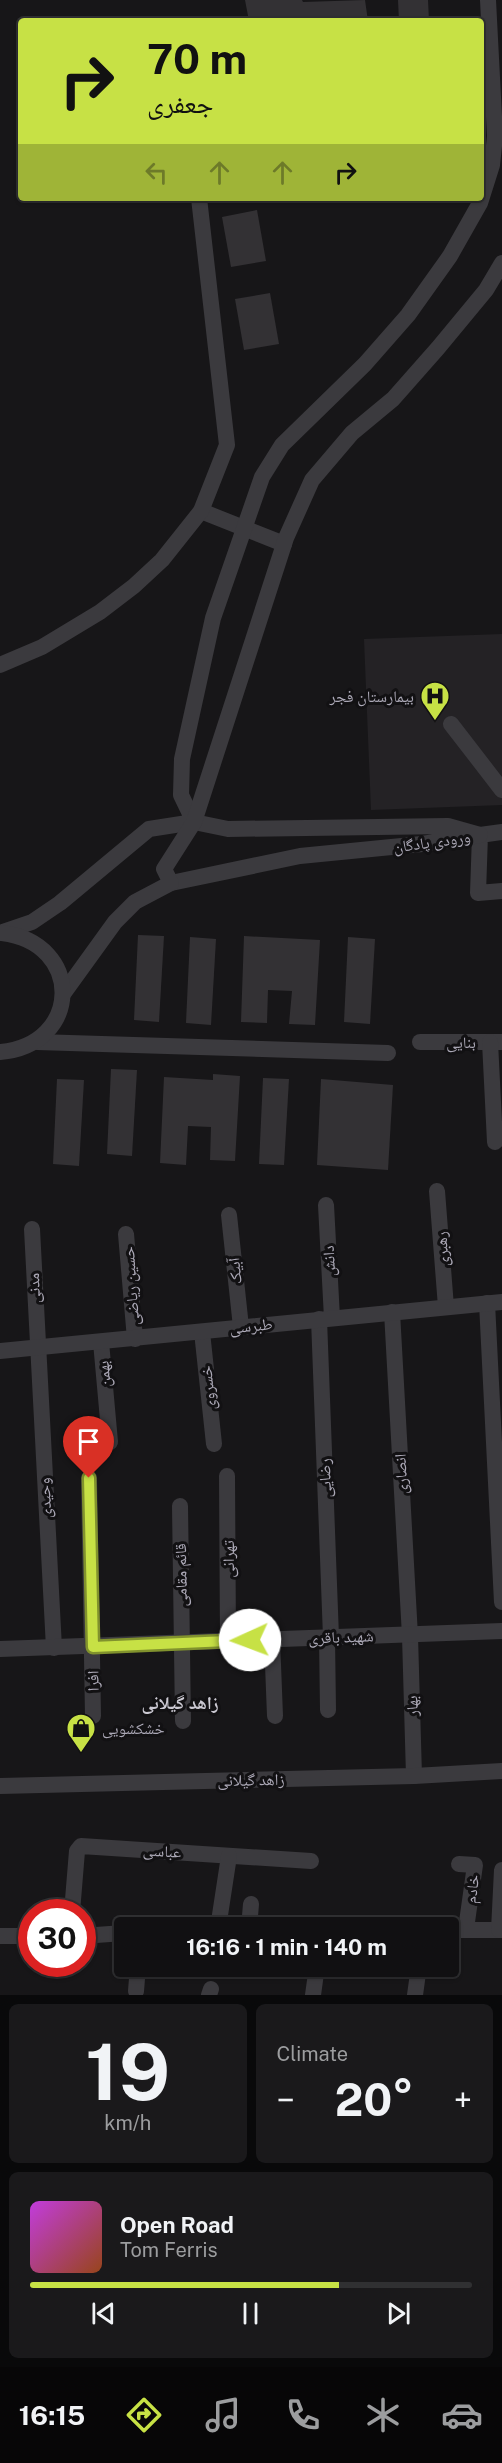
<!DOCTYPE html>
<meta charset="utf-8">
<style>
body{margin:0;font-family:"Public Sans","Noto Naskh Arabic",sans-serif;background:#1a191b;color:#f1f3f6;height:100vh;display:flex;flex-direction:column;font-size:22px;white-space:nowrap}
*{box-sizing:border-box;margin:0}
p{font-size:20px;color:#9c9d9f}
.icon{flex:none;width:33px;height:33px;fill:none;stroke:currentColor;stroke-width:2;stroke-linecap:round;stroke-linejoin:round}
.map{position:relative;height:1995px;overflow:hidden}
.panel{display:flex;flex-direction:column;gap:9px;padding:9px;background:#09090a;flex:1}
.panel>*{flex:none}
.guide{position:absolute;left:18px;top:18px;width:466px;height:183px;border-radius:6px;box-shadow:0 2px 4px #0004,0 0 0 2px #303032;background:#c7e145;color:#111;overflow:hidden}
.speed{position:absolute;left:18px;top:1899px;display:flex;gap:12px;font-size:30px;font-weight:700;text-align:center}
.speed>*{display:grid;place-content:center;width:78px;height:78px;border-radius:50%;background:#111012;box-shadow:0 2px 4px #0004,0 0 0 2px #303032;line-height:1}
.speed .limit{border:9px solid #d22;background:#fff;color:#111}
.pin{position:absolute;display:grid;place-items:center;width:51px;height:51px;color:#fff;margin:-62px -26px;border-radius:50% 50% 50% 0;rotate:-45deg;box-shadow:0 0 6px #0007}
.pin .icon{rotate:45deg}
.me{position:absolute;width:66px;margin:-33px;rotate:268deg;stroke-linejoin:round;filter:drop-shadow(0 0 4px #0008)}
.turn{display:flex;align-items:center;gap:21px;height:126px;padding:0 30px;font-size:27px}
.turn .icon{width:78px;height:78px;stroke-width:2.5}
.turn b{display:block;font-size:42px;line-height:51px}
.lanes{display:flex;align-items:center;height:57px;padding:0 30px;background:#0003;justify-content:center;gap:30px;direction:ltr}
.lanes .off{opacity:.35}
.big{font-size:45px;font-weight:700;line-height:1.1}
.panel .card{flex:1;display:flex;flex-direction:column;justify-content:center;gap:9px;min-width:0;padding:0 21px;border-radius:9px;background:#1a191b}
.panel .dial{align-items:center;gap:0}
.dial b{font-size:78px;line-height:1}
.song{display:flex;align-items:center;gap:18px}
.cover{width:72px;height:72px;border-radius:9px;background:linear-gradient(135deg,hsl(290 70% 55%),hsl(20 70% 35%))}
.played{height:6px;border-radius:3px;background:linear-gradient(90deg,#c7e145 70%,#303032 70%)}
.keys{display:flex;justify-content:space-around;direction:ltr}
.heat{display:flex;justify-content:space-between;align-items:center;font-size:33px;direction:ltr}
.panel .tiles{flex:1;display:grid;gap:9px;grid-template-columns:1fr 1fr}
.card:last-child{grid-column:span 2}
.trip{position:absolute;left:114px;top:1917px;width:345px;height:60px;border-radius:6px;background:#111012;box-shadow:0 2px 4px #0004,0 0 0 2px #303032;font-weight:700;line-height:60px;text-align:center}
.dock{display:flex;height:96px;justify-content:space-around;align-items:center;background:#070607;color:#9c9d9f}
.dock .icon{width:42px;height:42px}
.dock .selected{color:#c7e145}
.dock b{font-size:27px;color:#f1f3f6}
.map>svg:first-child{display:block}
</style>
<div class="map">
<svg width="502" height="1995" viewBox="0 0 502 1995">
<rect width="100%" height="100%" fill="#171618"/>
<!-- built -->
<path fill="#242225" d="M 502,634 L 502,805 L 371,810 L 364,639 Z"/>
<!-- building -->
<g fill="#333134">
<path d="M 245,0 L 302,0 L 303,2 L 365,0 L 368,21 L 249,21 Z"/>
<path d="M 398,0 L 428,0 L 429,21 L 399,21 Z"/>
<path d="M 257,210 L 266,261 L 231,267 L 222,217 Z"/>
<path d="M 270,293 L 279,344 L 244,350 L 235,299 Z"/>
<path d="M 138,935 L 164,936 L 159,1022 L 134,1020 Z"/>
<path d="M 244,936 L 320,940 L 315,1025 L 289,1024 L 292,991 L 268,990 L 267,1023 L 241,1022 Z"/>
<path d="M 190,937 L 216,939 L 211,1025 L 186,1023 Z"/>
<path d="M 348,937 L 375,939 L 370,1024 L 344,1022 Z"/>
<path d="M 111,1069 L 137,1070 L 132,1156 L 107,1154 Z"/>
<path d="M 213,1074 L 240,1076 L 235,1161 L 210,1160 L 211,1127 L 188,1126 L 186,1165 L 160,1163 L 164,1077 L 213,1080 Z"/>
<path d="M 263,1078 L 289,1079 L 284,1165 L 259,1164 Z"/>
<path d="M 57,1079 L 84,1080 L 79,1166 L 53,1164 Z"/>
<path d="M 321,1079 L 393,1085 L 388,1170 L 317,1165 Z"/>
</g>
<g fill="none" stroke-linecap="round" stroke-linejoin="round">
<!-- minor -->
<g stroke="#3b3a3e" stroke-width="16">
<path d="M 201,511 L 284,544"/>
<path d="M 0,665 L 42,647 L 100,612 L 134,586 L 162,560 L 201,511 L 227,445 L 199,198"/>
<path d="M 451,724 L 502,790"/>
<path d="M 502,832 L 480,835 L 478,893 L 502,891"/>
<path d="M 171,883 L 300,856 L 422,844 L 480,835 L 448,826 L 228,829 L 194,822"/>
<path d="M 0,933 L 32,922 L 60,903 L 149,829 L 194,822 L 181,795 L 182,759 L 213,618 L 262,477 L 282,445 L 365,364 L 408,315 L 450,256 L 480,203 L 492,165 L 495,136 L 488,0"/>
<path d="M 63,994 L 115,922 L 135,902 L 171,883 L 164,869 L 194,822 L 286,538 L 312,480 L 352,433 L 393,399 L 438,348 L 486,290 L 502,263"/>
<path d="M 37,1042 L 388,1053"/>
<path d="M 420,1042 L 502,1042"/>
<path d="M 490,1042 L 495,1142"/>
<path d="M 0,1052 C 82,1045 84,943 2,933"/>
<path d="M 437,1191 L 446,1307"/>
<path d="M 326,1205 L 332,1318"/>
<path d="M 229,1215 L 241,1327"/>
<path d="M 32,1229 L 54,1648"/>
<path d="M 126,1234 L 135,1339"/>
<path d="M 487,1303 L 502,1602"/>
<path d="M 392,1312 L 410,1636 L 414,1776"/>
<path d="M 319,1319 L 331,1637"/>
<path d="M 202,1332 L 214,1444"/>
<path d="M 101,1342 L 110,1442"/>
<path d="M 0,1351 L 502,1302"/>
<path d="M 227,1476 L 228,1641"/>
<path d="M 89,1478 L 93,1716"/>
<path d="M 180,1506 L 183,1721"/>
<path d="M 327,1638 L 328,1710"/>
<path d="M 272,1639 L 275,1716"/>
<path d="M 0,1649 L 502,1631"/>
<path d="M 0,1786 L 414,1776 L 502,1771"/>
<path d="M 459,1864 L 475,1865 L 466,1929"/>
<path d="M 72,1912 L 77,1851 L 81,1846 L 311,1861"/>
<path d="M 218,1928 L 229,1856"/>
<path d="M 249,1928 L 251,1904"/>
<path d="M 448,1930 L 502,1930"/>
<path d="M 499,1930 L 502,1870"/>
<path d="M 0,1936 L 32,1936"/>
<path d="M 82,1936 L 124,1933"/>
<path d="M 136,1991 L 138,1966"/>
<path d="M 209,1995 L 211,1989"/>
<path d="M 313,1995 L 317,1966"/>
<path d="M 415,1995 L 419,1966"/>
</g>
</g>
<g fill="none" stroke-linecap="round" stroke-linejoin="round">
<!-- route casing -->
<g stroke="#81922d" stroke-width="15">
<path id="route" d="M 89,1478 L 93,1647 L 250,1640"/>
</g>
<!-- route -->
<use href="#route" stroke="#c7e145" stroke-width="10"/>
</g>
<!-- icons -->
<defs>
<g id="hospital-pin" transform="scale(1.5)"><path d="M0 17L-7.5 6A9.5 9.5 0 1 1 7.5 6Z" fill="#c7e145" stroke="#121113"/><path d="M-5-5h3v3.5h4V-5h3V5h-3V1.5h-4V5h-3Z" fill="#111"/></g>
<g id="shop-pin" transform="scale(1.5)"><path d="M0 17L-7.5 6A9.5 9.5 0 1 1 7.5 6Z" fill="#c7e145" stroke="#121113"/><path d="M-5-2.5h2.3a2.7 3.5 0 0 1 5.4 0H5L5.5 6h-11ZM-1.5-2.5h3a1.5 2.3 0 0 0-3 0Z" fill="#111"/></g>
</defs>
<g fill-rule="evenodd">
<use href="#hospital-pin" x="435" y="696"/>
<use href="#shop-pin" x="81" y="1728"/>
</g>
<g text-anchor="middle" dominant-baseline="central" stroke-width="6" stroke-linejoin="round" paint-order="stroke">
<!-- poi labels -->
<g font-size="16" fill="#aca9b7" stroke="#121113" text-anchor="end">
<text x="414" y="696">بیمارستان فجر</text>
<text x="102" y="1728" text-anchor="start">خشکشویی</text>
</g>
<!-- street labels -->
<g font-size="16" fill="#aca9b7" stroke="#121113">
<text transform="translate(432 842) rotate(-8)">ورودی پادگان</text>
<text x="461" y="1042">بنایی</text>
<text transform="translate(442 1249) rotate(-94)">رهبری</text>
<text transform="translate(329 1261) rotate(-93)">دانش</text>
<text transform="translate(235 1271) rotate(-96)">آبیک</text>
<text transform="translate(131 1286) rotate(-94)">حسین ریاضی</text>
<text transform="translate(34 1288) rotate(-92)">مدنی</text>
<text transform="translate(251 1326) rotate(-6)">طبرسی</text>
<text transform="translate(104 1374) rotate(-95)">بهمن</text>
<text transform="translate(208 1388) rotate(-96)">خسروی</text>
<text transform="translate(401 1474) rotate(-93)">انصاری</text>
<text transform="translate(325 1478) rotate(-92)">رضایی</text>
<text transform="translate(45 1498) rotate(-93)">وحیدی</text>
<text transform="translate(228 1559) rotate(-90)">تهرانی</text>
<text transform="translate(181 1575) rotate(-91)">قائم مقامی</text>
<text transform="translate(341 1637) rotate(-2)">شهید باقری</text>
<text transform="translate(93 1681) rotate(-91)">افرا</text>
<text transform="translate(412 1706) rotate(-92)">بهار</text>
<text transform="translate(251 1780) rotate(-1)">زاهد گیلانی</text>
<text transform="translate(162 1851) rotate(4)">عباسی</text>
<text transform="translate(472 1889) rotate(-83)">خادم</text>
</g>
<!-- neighbourhood labels -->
<g font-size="18" font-weight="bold" fill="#cccad3" stroke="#121113">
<text x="180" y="1702">زاهد گیلانی</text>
</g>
</g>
</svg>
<div class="speed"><div class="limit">30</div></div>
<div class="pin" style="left:89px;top:1478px;background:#d93025"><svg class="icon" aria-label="arrive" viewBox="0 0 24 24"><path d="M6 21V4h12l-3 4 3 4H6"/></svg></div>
<svg class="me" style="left:250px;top:1640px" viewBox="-20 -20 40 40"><circle r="19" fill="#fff"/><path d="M0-13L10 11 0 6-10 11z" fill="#c7e145"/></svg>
<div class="trip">16:16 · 1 min · 140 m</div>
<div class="guide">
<div class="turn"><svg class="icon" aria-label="right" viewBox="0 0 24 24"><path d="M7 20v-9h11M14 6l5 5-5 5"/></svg><div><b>70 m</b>جعفری</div></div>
<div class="lanes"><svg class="icon off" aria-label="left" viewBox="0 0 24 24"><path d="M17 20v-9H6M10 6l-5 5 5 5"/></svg><svg class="icon off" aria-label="ahead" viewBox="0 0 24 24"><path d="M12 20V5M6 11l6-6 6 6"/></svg><svg class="icon off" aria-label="ahead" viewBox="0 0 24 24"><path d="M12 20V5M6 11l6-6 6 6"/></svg><svg class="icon" aria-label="right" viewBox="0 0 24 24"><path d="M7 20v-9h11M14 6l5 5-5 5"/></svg></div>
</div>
</div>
<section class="panel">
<div class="tiles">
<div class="card dial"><b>19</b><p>km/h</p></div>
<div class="card"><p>Climate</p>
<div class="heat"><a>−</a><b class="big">20°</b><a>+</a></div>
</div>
<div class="card">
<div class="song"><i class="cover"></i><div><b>Open Road</b><p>Tom Ferris</p></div></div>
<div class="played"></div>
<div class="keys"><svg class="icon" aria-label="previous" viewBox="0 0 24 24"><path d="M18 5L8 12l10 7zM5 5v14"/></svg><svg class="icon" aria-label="pause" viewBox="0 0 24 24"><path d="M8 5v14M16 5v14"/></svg><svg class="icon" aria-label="next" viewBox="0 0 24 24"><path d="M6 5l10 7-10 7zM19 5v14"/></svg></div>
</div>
</div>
</section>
<nav class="dock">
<b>16:15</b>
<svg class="icon selected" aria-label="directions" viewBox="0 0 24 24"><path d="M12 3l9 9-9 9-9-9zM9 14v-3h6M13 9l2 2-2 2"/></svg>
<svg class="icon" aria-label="music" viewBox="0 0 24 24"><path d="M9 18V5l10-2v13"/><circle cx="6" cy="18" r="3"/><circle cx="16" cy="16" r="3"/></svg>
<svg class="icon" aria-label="phone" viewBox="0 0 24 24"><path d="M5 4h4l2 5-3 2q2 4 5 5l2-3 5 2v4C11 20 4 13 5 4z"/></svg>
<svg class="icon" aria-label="climate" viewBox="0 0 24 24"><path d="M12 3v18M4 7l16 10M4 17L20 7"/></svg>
<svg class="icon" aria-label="car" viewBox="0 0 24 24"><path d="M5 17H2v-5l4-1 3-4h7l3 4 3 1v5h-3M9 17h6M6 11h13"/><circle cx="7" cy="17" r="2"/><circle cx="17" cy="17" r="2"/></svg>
</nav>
